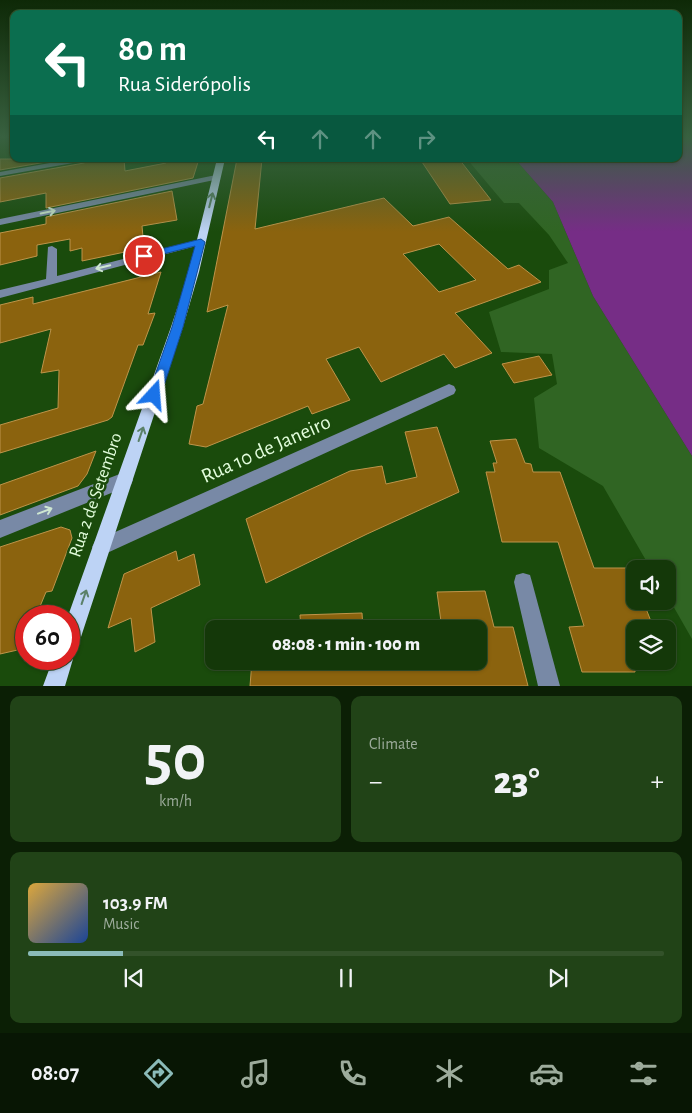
<!DOCTYPE html>
<meta charset="utf-8">
<style>
body{margin:0;font-family:"Alegreya Sans",sans-serif;background:#214317;color:#f1f3f6;height:100vh;display:flex;flex-direction:column;font-size:19px;white-space:nowrap}
*{box-sizing:border-box;margin:0}
p{font-size:16px;color:#9dac9c}
.icon{flex:none;width:28px;height:28px;fill:none;stroke:currentColor;stroke-width:2;stroke-linecap:round;stroke-linejoin:round}
.map{position:relative;height:686px;overflow:hidden}
.details{display:flex;flex-direction:column;gap:10px;padding:10px;background:#0b1f05;flex:1}
.details>*{flex:none}
.hud{position:absolute;left:10px;top:10px;width:672px;height:152px;border-radius:10px;box-shadow:0 1px 4px #0004,0 0 0 1px #33522a;background:#0b6e4f;color:#fff;overflow:hidden}
.controls{position:absolute;left:626px;top:560px;display:grid;gap:10px}
.controls a{display:grid;place-items:center;width:50px;height:50px;border-radius:10px;background:#143809;box-shadow:0 1px 4px #0004,0 0 0 1px #33522a;font-size:25px}
.speed{position:absolute;left:15px;top:605px;display:flex;gap:10px;font-size:25px;font-weight:700;text-align:center}
.speed>*{display:grid;place-content:center;width:65px;height:65px;border-radius:50%;background:#143809;box-shadow:0 1px 4px #0004,0 0 0 1px #33522a;line-height:1}
.speed .limit{border:8px solid #d22;background:#fff;color:#111}
.pin{position:absolute;display:grid;place-items:center;width:42px;height:42px;color:#fff;margin:-21px;border:2px solid #fff;border-radius:50%;box-shadow:0 1px 5px #0007}
.me{position:absolute;width:55px;margin:-28px;rotate:19deg;stroke-linejoin:round;filter:drop-shadow(0 0 4px #0008)}
.turn{display:flex;align-items:center;gap:18px;height:105px;padding:0 25px;font-size:22px}
.turn .icon{width:65px;height:65px;stroke-width:2.5}
.turn b{display:block;font-size:35px;line-height:42px}
.lanes{display:flex;align-items:center;height:48px;padding:0 25px;background:#0003;justify-content:center;gap:25px;direction:ltr}
.lanes .off{opacity:.35}
.big{font-size:38px;font-weight:800;line-height:1.1}
.details .widget{flex:1;display:flex;flex-direction:column;justify-content:center;gap:8px;min-width:0;padding:0 18px;border-radius:10px;background:#214317}
.details .dial{align-items:center;gap:0}
.dial b{font-size:65px;line-height:1}
.song{display:flex;align-items:center;gap:15px}
.cover{width:60px;height:60px;border-radius:8px;background:linear-gradient(135deg,hsl(40 70% 55%),hsl(220 70% 35%))}
.played{height:5px;border-radius:2px;background:linear-gradient(90deg,#8bbbb9 15%,#33522a 15%)}
.keys{display:flex;justify-content:space-around;direction:ltr}
.heat{display:flex;justify-content:space-between;align-items:center;font-size:28px;direction:ltr}
.details .tiles{flex:1;display:grid;gap:10px;grid-template-columns:1fr 1fr}
.widget:last-child{grid-column:span 2}
.trip{position:absolute;left:205px;top:620px;width:282px;height:50px;border-radius:10px;background:#143809;box-shadow:0 1px 4px #0004,0 0 0 1px #33522a;font-weight:800;line-height:50px;text-align:center}
.tab-bar{display:flex;height:80px;justify-content:space-around;align-items:center;background:#081604;color:#9dac9c}
.tab-bar .icon{width:35px;height:35px}
.tab-bar .on{color:#8bbbb9}
.tab-bar b{font-size:22px;color:#f1f3f6}
.map>svg:first-child{display:block}
</style>
<div class="map">
<svg width="692" height="686" viewBox="0 0 692 686">
<rect width="100%" height="100%" fill="#1a4b0c"/>
<!-- green -->
<path fill="#306523" d="M 467,159 L 515,159 L 553,202 L 593,296 L 692,456 L 692,639 L 668,597 L 668,569 L 651,569 L 603,486 L 539,448 L 534,398 L 557,384 L 552,354 L 501,352 L 489,312 L 549,289 L 549,270 L 568,263 L 549,235 L 519,203 L 504,203 Z"/>
<!-- water -->
<path fill="#762d86" d="M 679,136 L 692,136 L 692,456 L 593,296 L 553,202 L 515,159 L 679,159 Z"/>
<!-- building -->
<g fill="#8b630e" stroke="#be944a" fill-rule="evenodd">
<path d="M 0,159 L 63,159 L 0,170 Z"/>
<path d="M 90,159 L 124,159 L 125,171 L 166,163 L 164,159 L 199,159 L 193,178 L 46,208 L 46,193 L 0,202 L 0,178 L 84,163 Z"/>
<path d="M 237,159 L 262,159 L 255,229 L 384,198 L 413,226 L 449,217 L 508,269 L 519,265 L 541,282 L 455,313 L 492,353 L 455,368 L 444,354 L 381,382 L 359,347 L 326,359 L 350,400 L 312,414 L 308,406 L 206,447 L 189,444 L 197,406 L 203,404 L 228,305 L 207,312 ZM 439,244 L 476,280 L 439,292 L 403,254 Z"/>
<path d="M 420,159 L 459,159 L 491,200 L 450,204 Z"/>
<path d="M 172,191 L 177,220 L 142,226 L 144,248 L 82,261 L 82,248 L 70,251 L 70,239 L 37,245 L 37,256 L 0,265 L 0,233 L 46,224 L 46,217 Z"/>
<path d="M 161,272 L 148,314 L 155,313 L 143,345 L 138,345 L 112,417 L 108,420 L 0,453 L 0,425 L 58,408 L 59,370 L 41,373 L 51,329 L 0,343 L 0,305 L 33,297 L 33,304 Z"/>
<path d="M 539,356 L 552,375 L 514,383 L 502,364 Z"/>
<path d="M 437,427 L 459,492 L 367,534 L 266,583 L 246,519 L 350,471 L 382,466 L 386,484 L 417,477 L 405,432 Z"/>
<path d="M 516,439 L 525,463 L 531,464 L 533,472 L 560,472 L 594,568 L 630,568 L 635,581 L 635,601 L 643,601 L 654,629 L 635,629 L 635,672 L 582,672 L 569,627 L 584,626 L 558,542 L 502,542 L 486,472 L 495,472 L 493,463 L 497,463 L 490,441 Z"/>
<path d="M 96,451 L 87,474 L 78,486 L 0,515 L 0,485 Z"/>
<path d="M 61,527 L 70,530 L 72,538 L 52,591 L 46,592 L 36,616 L 26,616 L 26,639 L 22,649 L 0,654 L 0,547 Z"/>
<path d="M 176,551 L 178,561 L 194,554 L 200,585 L 151,608 L 155,642 L 135,652 L 131,618 L 108,628 L 124,574 Z"/>
<path d="M 485,591 L 494,627 L 513,627 L 528,686 L 250,686 L 252,661 L 479,661 L 479,629 L 442,629 L 437,592 Z"/>
<path d="M 362,613 L 363,629 L 301,629 L 300,615 Z"/>
</g>
<g fill="none" stroke-linecap="round" stroke-linejoin="round">
<!-- minor -->
<g fill="#7889a6" fill-rule="evenodd">
<path d="M 72,159 L 88,159 L 84,161 L 0,176 L 0,172 Z"/>
<path d="M 216,175 L 220,177 L 219,179 L 0,225 L 0,219 Z"/>
<path d="M 201,239 L 204,240 L 204,244 L 0,298 L 0,290 L 46,279 L 48,247 L 52,246 L 57,249 L 57,276 Z"/>
<path d="M 449,384 L 454,386 L 456,390 L 454,394 L 107,553 L 101,556 L 95,553 L 92,547 L 95,541 Z"/>
<path d="M 125,472 L 131,475 L 133,480 L 131,485 L 0,538 L 0,520 Z"/>
<path d="M 523,573 L 530,575 L 532,582 L 560,686 L 538,686 L 514,582 L 516,575 Z"/>
</g>
<!-- major -->
<path fill="#bdd3f5" fill-rule="evenodd" d="M 217,159 L 225,159 L 199,272 L 183,327 L 79,643 L 76,650 L 71,652 L 73,659 L 65,686 L 43,686 L 53,659 L 69,659 L 68,616 L 171,327 L 189,272 Z"/>
</g>
<!-- one-way arrows -->
<defs><path id="oneway-shaft" d="M-6 0H5M1.5-3L5.5 0L1.5 3" fill="none" stroke-width="1.6" stroke-linecap="round" stroke-linejoin="round" transform="scale(1.25)"/></defs>
<g stroke="#5b8169">
<use href="#oneway-shaft" transform="translate(211 200) rotate(-76)"/>
<use href="#oneway-shaft" transform="translate(141 434) rotate(-71)"/>
<use href="#oneway-shaft" transform="translate(84 597) rotate(-71)"/>
</g>
<g stroke="#cde6d1">
<use href="#oneway-shaft" transform="translate(48 212) rotate(-12)"/>
<use href="#oneway-shaft" transform="translate(103 267) rotate(166)"/>
<use href="#oneway-shaft" transform="translate(45 511) rotate(-21)"/>
</g>
<!-- sky -->
<linearGradient id="sky" x2="0" y2="1"><stop stop-color="#0e2907"/><stop offset="0.59" stop-color="#386140"/><stop offset="1" stop-color="#386140" stop-opacity="0"/></linearGradient>
<rect width="692" height="232" fill="url(#sky)"/>
<!-- route -->
<path fill="#1a73e8" stroke="#114b97" d="M 201,239 L 205,242 L 183,327 L 161,395 L 159,399 L 154,400 L 150,399 L 148,395 L 172,327 L 195,246 L 144,259 L 140,256 L 141,254 Z"/>
<g text-anchor="middle" dominant-baseline="central" stroke-width="5" stroke-linejoin="round" paint-order="stroke">
<!-- street labels -->
<g font-size="18" fill="#e2fddc" stroke="#1a4b0c">
<text transform="translate(96 495) rotate(-71)">Rua 2 de Setembro</text>
</g>
<!-- near-street labels -->
<g font-size="21" fill="#e2fddc" stroke="#1a4b0c">
<text transform="translate(266 449) rotate(-24)">Rua 10 de Janeiro</text>
</g>
</g>
</svg>
<div class="controls">
<a><svg class="icon" aria-label="sound" viewBox="0 0 24 24"><path d="M4 9h4l5-4v14l-5-4H4zM17 9q2 3 0 6"/></svg></a>
<a><svg class="icon" aria-label="layers" viewBox="0 0 24 24"><path d="M12 4l9 5-9 5-9-5zM3 14l9 5 9-5"/></svg></a>
</div>
<div class="speed"><div class="limit">60</div></div>
<div class="pin" style="left:144px;top:256px;background:#d93025"><svg class="icon" aria-label="arrive" viewBox="0 0 24 24"><path d="M6 21V4h12l-3 4 3 4H6"/></svg></div>
<svg class="me" style="left:154px;top:395px" viewBox="-20 -20 40 40"><path d="M0-17L14 15 0 8-14 15z" fill="#1a73e8" stroke="#fff" stroke-width="4"/></svg>
<div class="trip">08:08 · 1 min · 100 m</div>
<div class="hud">
<div class="turn"><svg class="icon" aria-label="left" viewBox="0 0 24 24"><path d="M17 20v-9H6M10 6l-5 5 5 5"/></svg><div><b>80 m</b>Rua Siderópolis</div></div>
<div class="lanes"><svg class="icon" aria-label="left" viewBox="0 0 24 24"><path d="M17 20v-9H6M10 6l-5 5 5 5"/></svg><svg class="icon off" aria-label="ahead" viewBox="0 0 24 24"><path d="M12 20V5M6 11l6-6 6 6"/></svg><svg class="icon off" aria-label="ahead" viewBox="0 0 24 24"><path d="M12 20V5M6 11l6-6 6 6"/></svg><svg class="icon off" aria-label="right" viewBox="0 0 24 24"><path d="M7 20v-9h11M14 6l5 5-5 5"/></svg></div>
</div>
</div>
<section class="details">
<div class="tiles">
<div class="widget dial"><b>50</b><p>km/h</p></div>
<div class="widget"><p>Climate</p>
<div class="heat"><a>−</a><b class="big">23°</b><a>+</a></div>
</div>
<div class="widget">
<div class="song"><i class="cover"></i><div><b>103.9 FM</b><p>Music</p></div></div>
<div class="played"></div>
<div class="keys"><svg class="icon" aria-label="previous" viewBox="0 0 24 24"><path d="M18 5L8 12l10 7zM5 5v14"/></svg><svg class="icon" aria-label="pause" viewBox="0 0 24 24"><path d="M8 5v14M16 5v14"/></svg><svg class="icon" aria-label="next" viewBox="0 0 24 24"><path d="M6 5l10 7-10 7zM19 5v14"/></svg></div>
</div>
</div>
</section>
<nav class="tab-bar">
<b>08:07</b>
<svg class="icon on" aria-label="directions" viewBox="0 0 24 24"><path d="M12 3l9 9-9 9-9-9zM9 14v-3h6M13 9l2 2-2 2"/></svg>
<svg class="icon" aria-label="music" viewBox="0 0 24 24"><path d="M9 18V5l10-2v13"/><circle cx="6" cy="18" r="3"/><circle cx="16" cy="16" r="3"/></svg>
<svg class="icon" aria-label="phone" viewBox="0 0 24 24"><path d="M5 4h4l2 5-3 2q2 4 5 5l2-3 5 2v4C11 20 4 13 5 4z"/></svg>
<svg class="icon" aria-label="climate" viewBox="0 0 24 24"><path d="M12 3v18M4 7l16 10M4 17L20 7"/></svg>
<svg class="icon" aria-label="car" viewBox="0 0 24 24"><path d="M5 17H2v-5l4-1 3-4h7l3 4 3 1v5h-3M9 17h6M6 11h13"/><circle cx="7" cy="17" r="2"/><circle cx="17" cy="17" r="2"/></svg>
<svg class="icon" aria-label="filters" viewBox="0 0 24 24"><path d="M4 7h16M4 17h16"/><circle cx="9" cy="7" r="2"/><circle cx="15" cy="17" r="2"/></svg>
</nav>
